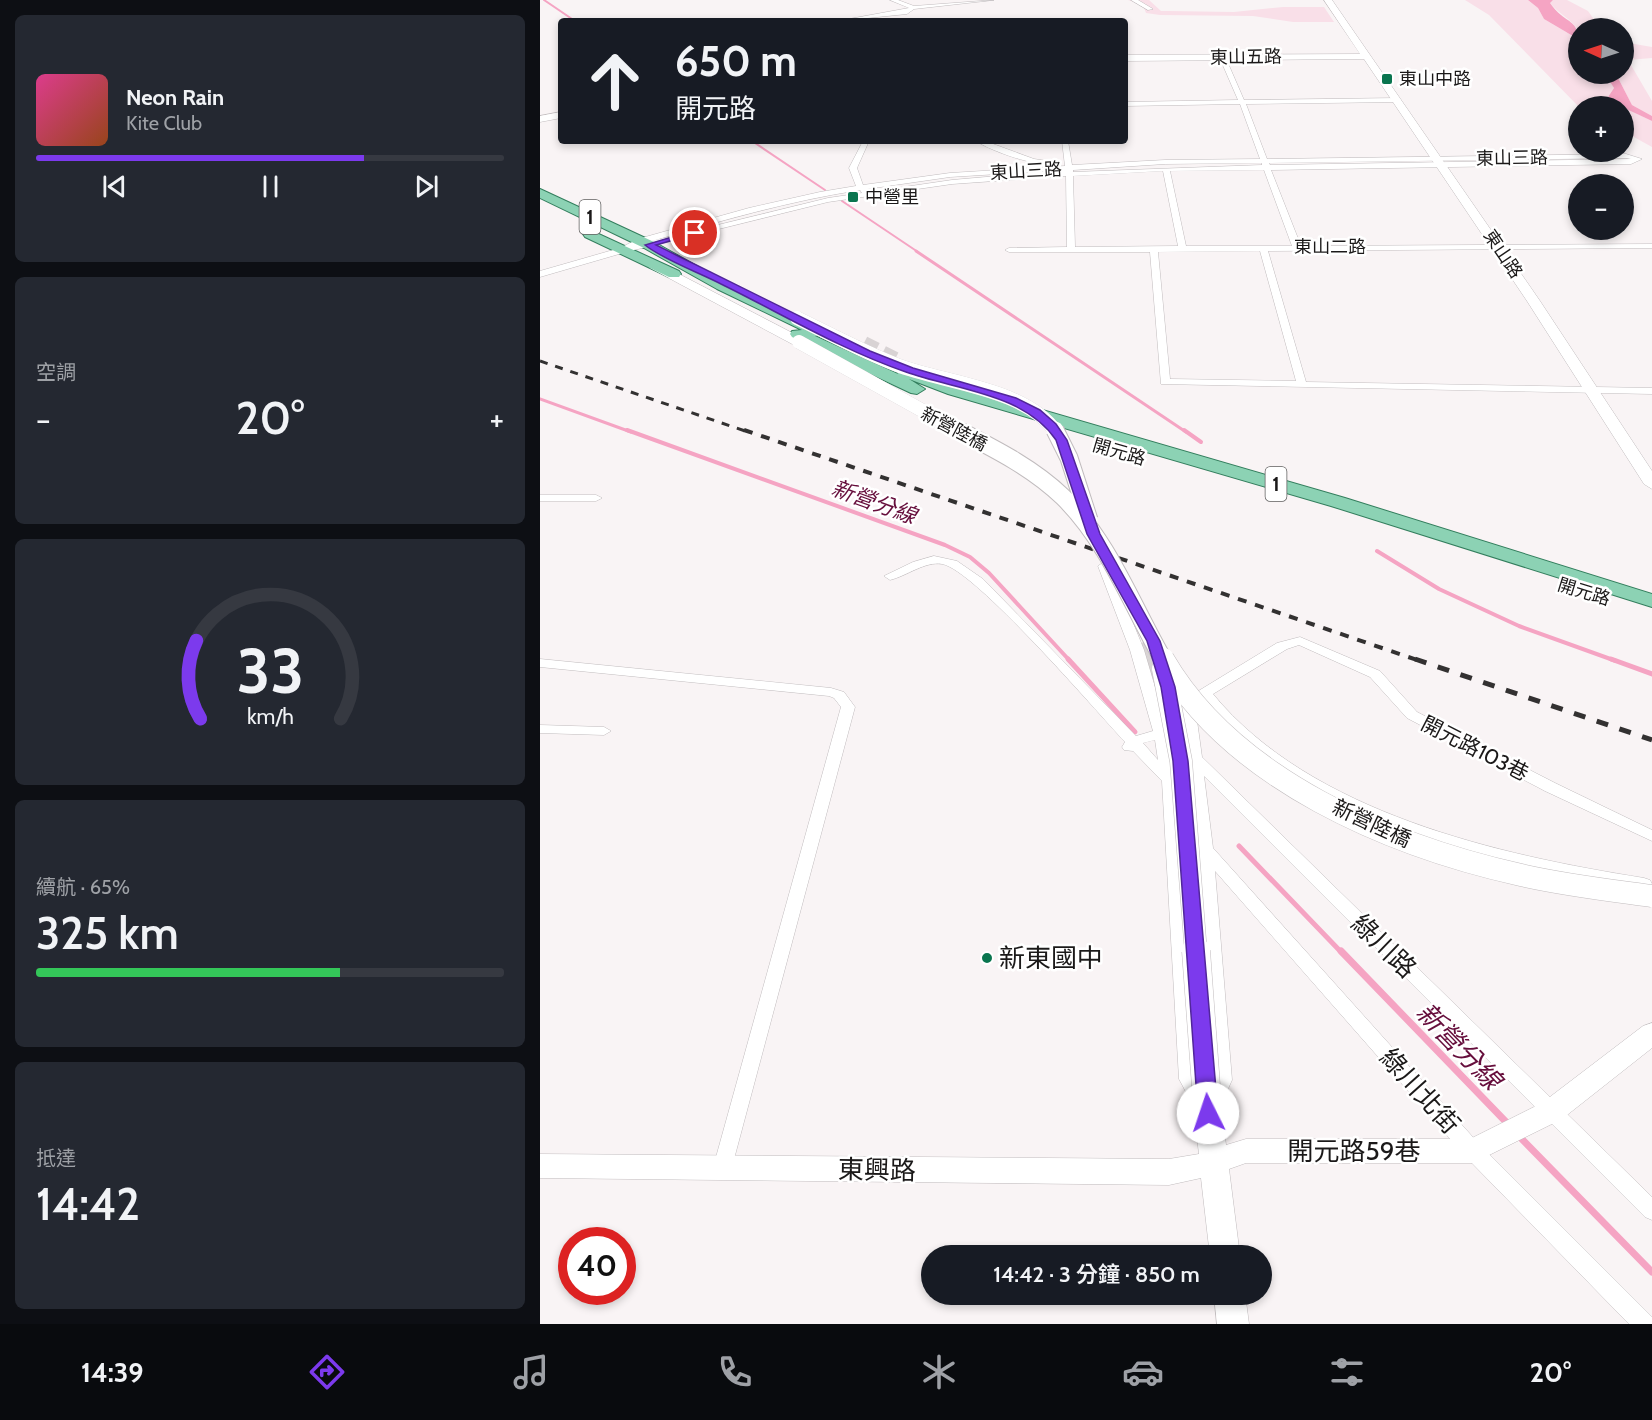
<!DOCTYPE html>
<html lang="zh-TW">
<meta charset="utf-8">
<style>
body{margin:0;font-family:Cabin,"Noto Sans TC",sans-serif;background:#242831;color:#f1f3f6;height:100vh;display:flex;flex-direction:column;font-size:22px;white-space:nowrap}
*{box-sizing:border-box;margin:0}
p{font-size:20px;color:#9ea1a6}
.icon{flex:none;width:33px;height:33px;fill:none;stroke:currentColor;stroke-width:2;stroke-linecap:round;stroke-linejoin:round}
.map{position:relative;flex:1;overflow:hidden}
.drawer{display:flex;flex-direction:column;gap:15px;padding:15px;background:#0d0f14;width:540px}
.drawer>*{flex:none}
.guide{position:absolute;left:18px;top:18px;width:570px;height:126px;border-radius:6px;box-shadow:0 3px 9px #0003;background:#171b24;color:#f1f3f6;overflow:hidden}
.needle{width:39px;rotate:273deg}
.buttons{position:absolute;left:1028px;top:18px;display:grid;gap:12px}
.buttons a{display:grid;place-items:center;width:66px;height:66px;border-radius:50%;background:#171b24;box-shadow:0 3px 9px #0003;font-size:30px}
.speed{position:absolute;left:18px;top:1227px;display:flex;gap:12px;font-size:30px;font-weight:700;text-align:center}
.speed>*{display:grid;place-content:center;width:78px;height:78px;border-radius:50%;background:#171b24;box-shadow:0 3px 9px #0003;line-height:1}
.speed .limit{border:9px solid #d22;background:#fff;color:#111}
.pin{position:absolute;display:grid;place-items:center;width:51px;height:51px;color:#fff;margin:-26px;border:3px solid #fff;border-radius:50%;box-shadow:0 2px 6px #0007}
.me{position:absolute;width:66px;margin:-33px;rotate:356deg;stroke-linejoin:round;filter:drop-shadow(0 0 4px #0008)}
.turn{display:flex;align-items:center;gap:21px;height:126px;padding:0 18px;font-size:27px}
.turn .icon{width:78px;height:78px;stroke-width:2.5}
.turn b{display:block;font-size:42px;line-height:51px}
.big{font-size:45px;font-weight:600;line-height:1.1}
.drawer .card{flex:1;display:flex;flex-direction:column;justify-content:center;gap:9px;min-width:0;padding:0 21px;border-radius:9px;background:#242831}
.drawer .dial{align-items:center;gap:0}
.dial svg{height:156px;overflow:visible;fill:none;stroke:#363941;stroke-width:7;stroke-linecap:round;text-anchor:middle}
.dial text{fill:#f1f3f6;stroke:none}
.song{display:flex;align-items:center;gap:18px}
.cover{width:72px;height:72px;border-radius:9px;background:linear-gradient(135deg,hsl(330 70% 55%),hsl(20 70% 35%))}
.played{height:6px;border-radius:3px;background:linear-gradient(90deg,#7c3aed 70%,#363941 70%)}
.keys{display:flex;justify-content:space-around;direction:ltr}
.heat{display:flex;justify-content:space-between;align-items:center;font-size:33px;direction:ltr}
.charge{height:9px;border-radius:4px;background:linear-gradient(90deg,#34c759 65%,#363941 0)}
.trip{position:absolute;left:381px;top:1245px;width:351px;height:60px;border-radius:30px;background:#171b24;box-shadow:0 3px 9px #0003;font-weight:600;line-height:60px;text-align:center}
.tabs{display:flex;height:96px;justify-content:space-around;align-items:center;background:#090b0e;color:#9ea1a6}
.tabs .icon{width:42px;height:42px}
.tabs .active{color:#7c3aed}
.tabs b{font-size:27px;color:#f1f3f6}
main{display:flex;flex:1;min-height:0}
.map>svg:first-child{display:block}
</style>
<main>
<section class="drawer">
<div class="card">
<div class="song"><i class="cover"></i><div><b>Neon Rain</b><p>Kite Club</p></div></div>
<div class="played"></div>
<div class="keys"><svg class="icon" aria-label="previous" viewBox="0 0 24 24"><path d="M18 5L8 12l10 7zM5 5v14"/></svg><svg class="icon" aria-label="pause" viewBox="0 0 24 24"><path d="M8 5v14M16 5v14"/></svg><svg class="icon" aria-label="next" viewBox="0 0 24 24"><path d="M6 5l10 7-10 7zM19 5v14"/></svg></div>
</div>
<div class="card"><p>空調</p>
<div class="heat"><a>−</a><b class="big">20°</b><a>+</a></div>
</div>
<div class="card dial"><svg viewBox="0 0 100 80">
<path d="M14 69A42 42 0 1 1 86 69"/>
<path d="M14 69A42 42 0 0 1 12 29" stroke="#7c3aed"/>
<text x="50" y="56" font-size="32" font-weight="700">33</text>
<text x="50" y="72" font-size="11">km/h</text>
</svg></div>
<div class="card"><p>續航 · 65%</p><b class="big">325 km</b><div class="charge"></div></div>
<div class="card"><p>抵達</p><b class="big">14:42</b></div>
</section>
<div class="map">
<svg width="1112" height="1324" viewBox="0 0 1112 1324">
<rect width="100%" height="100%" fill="#f9f4f5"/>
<!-- green -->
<g fill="#f9dfe8">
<path d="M 588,0 L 609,0 L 621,11 L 628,11 L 694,12 L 743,7 L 784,7 L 794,22 L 753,22 L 713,16 L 620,15 L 606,13 L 603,5 Z"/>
<path d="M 925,0 L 988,0 L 998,8 L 1004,19 L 1038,39 L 1038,74 L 1065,74 L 1074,88 L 1068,97 L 1081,106 L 1038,106 L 949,15 Z"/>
<path d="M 1013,0 L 1027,0 L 1048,11 L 1060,28 L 1038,30 C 1030,18 1019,14 1010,3 Z"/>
<path d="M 1083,42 L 1112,47 L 1112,58 L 1088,60 L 1112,101 L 1112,116 L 1092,105 L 1076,74 L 1083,74 Z"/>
<path d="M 1083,107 L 1112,121 L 1112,147 L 1083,131 Z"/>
</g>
<!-- water -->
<g fill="#f5a4c3">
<path d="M 988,0 L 1013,0 L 1010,3 C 1013,7 1017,12 1021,15 C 1031,23 1038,24 1038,39 L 1004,19 L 998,8 Z"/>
<path d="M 1065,74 L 1076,74 L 1092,105 L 1112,116 L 1112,121 L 1080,106 L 1068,97 L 1074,88 Z"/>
</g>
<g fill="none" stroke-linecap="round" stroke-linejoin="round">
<!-- stream-far4 -->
<g stroke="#f5a4c3" stroke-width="2">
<path d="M 4,0 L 35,21"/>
<path d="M 212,141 L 285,190"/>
<path d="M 302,201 L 378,252"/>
</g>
<!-- stream-far3 -->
<g stroke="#f5a4c3" stroke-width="3">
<path d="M 376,251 L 646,432"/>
<path d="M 0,399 L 91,432"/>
</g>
<!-- stream-far2 -->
<g stroke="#f5a4c3" stroke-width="4">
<path d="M 87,430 L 405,545 L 430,557 L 449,573 L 530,661"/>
<path d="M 644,430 L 661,442"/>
<path d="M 837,551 L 899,589 L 979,626 L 1076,661"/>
</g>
<!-- stream-far1 -->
<g stroke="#f5a4c3" stroke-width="5">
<path d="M 528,659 L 595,732"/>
<path d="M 1071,659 L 1112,674"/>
<path d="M 699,846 L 802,953"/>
</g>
<!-- stream -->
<g stroke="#f5a4c3" stroke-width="7">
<path d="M 801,951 L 968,1124"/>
<path d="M 978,1135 L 1112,1272"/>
</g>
<!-- secondary-tunnel-far2 -->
<path stroke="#d8d3d4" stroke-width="14" stroke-dasharray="14 7" stroke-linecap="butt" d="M 324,343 L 356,359"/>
<!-- secondary-tunnel-far1 -->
<path stroke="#d8d3d4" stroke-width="17" stroke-dasharray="17 8" stroke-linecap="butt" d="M 599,644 L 606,661"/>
<!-- secondary-tunnel -->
<path stroke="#d8d3d4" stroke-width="22" stroke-dasharray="22 11" stroke-linecap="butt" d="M 606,659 L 624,702"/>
<!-- street casing -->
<g stroke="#c1bcbe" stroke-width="1">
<g id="street">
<path d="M 350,0 L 358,0 L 374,6 L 454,0 L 374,9 L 367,14 L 298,21 L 369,8 Z"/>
<path d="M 591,0 L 598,0 L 613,9 L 608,10 Z"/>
<path d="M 681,52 L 684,54 L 704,100 L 858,98 L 861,100 L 858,102 L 706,104 L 727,159 L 1086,154 L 1102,159 L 1091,164 L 731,170 L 761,246 L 1112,244 L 1112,248 L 728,251 L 766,382 L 1112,388 L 1112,394 L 621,384 L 610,252 L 469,252 L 465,250 L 469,248 L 527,247 L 526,176 L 412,184 L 288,202 L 86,252 L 0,277 L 0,271 L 80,248 L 98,239 L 209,208 L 280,192 L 316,186 L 309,168 L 323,141 L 329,141 L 317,168 L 323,185 L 410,173 L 525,166 L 522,141 L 528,141 L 532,165 L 625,160 L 720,159 L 700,104 L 585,106 L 585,102 L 698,100 L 678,54 ZM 1086,158 L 1091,159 L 730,165 L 729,163 ZM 722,163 L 722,165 L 533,172 L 533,170 L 625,164 ZM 525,170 L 412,180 L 330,192 L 327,189 L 410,177 ZM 724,170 L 752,246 L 646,246 L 630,171 ZM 623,171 L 638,246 L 535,247 L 533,176 ZM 320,190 L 322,193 L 288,198 L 112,241 C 180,221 249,201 320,190 ZM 720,251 L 756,381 L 630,379 L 618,252 Z"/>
<path d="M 436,141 L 445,141 L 494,159 L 514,162 C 499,169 449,150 436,141 Z"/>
<path d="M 0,495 L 56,495 L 62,498 L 56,501 L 0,501 Z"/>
<path d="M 394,556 L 417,561 L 443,579 L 596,736 L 613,731 L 590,650 L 558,566 L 564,562 L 570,566 L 604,650 L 625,721 L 643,701 L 660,690 L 737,643 L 760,637 L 840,671 L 877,712 L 1015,783 L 1112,830 L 1112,841 L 1005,791 L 867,718 L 830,677 L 759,645 L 747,649 L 673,694 C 771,813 959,855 1104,878 L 1110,880 L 1112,884 L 1110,888 L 1104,890 C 957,866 761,822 664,700 L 655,706 L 662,757 L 1112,1197 L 1112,1220 L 1105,1217 L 664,776 L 673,848 L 940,1145 L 1112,1317 L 1112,1324 L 1089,1324 L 926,1157 L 675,871 L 692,1080 L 679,1109 L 672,1111 L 654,1107 L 639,1079 L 622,781 L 593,751 L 584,750 L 582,747 L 585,742 C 556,711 434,569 402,564 C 385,561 367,576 350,580 L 344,576 L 373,562 ZM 643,718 L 657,850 L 674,1080 L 667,1094 L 657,1078 L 636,780 L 628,734 ZM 615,740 L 618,760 L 603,743 Z"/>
<path d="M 0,659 L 291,688 L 304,692 L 315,707 L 190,1174 L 183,1177 L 176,1174 L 173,1168 L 301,707 L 294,698 L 289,696 L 0,667 Z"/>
<path d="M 0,725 L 64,727 L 71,731 L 64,735 L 0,733 Z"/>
</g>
</g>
<!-- secondary casing -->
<g stroke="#c1bcbe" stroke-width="1">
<g id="secondary">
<path d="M 784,0 L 792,0 L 1000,301 L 1112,471 L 1112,489 L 1104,484 L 987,301 L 824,59 L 585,61 L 585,55 L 820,54 Z"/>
<path d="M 21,112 L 21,118 L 0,122 L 0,116 Z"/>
<path d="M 114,261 L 264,339 L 266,342 L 259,346 L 254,345 L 110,268 L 108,265 Z"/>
<path d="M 1112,1023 L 1112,1048 L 1022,1119 L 933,1163 L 706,1163 L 689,1169 L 700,1256 L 670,1256 L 661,1178 L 629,1185 L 0,1178 L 0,1154 L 629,1159 L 659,1154 L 654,1113 L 658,1105 L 668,1101 L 678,1105 L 682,1113 L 686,1145 L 706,1139 L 930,1139 L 1002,1103 L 1103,1026 Z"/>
<path d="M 674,1294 L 705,1294 L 709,1324 L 677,1324 Z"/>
</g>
</g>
<!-- primary casing -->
<g stroke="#337e5d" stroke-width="2">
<g id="primary">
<path d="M 0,189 L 114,242 L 187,283 L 283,329 L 286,332 L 283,335 L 275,336 L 358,374 L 357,372 L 359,369 L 371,369 L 420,386 L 805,498 L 1112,594 L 1112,607 L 791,506 L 408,394 L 369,379 L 385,389 L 377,394 L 371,393 L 252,337 L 250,334 L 252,331 L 262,330 L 177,289 L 104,248 L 0,198 Z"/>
<path d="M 50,230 L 139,271 L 141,274 L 139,277 L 129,277 L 45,237 L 43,234 Z"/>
</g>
</g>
<!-- street -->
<use href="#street" fill="#fff" fill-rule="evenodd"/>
<!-- secondary -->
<use href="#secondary" fill="#fff" fill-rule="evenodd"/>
<!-- primary -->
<use href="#primary" fill="#8cd2b4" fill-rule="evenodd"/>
<!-- rail-far2 -->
<path stroke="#333131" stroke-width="3" stroke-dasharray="8 8" stroke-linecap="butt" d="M 0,361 L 208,432"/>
<!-- rail-far1 -->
<path stroke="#333131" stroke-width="4" stroke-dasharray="9 9" stroke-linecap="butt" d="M 204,430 L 880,661"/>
<!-- rail -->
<path stroke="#333131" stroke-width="5" stroke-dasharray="12 12" stroke-linecap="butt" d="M 875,659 L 1112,740"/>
<!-- secondary-bridge-far3 casing -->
<g stroke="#c1bcbe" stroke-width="14" stroke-linecap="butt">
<g id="secondary-bridge-far3">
<path d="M 257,318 C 290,334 323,352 357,365 C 404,383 486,388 516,432"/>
<path d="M 259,342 L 421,432"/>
</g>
</g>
<!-- secondary-bridge-far2 casing -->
<g stroke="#c1bcbe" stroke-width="19" stroke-linecap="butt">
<g id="secondary-bridge-far2">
<path d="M 418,430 C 455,449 493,468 523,497 C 569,542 592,606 624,661"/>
<path d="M 515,430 L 529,458 L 549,520"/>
</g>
</g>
<!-- secondary-bridge-far1 casing -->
<g stroke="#c1bcbe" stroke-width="23" stroke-linecap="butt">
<g id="secondary-bridge-far1">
<path d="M 623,659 C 693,780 851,846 981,875 C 1024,885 1068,890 1112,896"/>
<path d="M 623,669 L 641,761 L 656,953"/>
</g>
</g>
<!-- secondary-bridge casing -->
<g stroke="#c1bcbe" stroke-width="29" stroke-linecap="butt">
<path id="secondary-bridge" d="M 656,951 L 668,1113"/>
</g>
<!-- secondary-bridge-far3 -->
<use href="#secondary-bridge-far3" stroke="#fff" stroke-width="14"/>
<!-- secondary-bridge-far2 -->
<use href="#secondary-bridge-far2" stroke="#fff" stroke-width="17"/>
<!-- secondary-bridge-far1 -->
<use href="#secondary-bridge-far1" stroke="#fff" stroke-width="22"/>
<!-- secondary-bridge -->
<use href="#secondary-bridge" stroke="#fff" stroke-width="28"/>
</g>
<!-- route -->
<path fill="#7c3aed" stroke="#51269a" stroke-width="1.5" d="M 152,231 L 159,233 L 116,245 L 330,351 L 373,368 L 476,398 L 500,410 L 516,424 L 527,440 L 560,534 L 620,641 L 635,687 L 648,761 L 678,1113 L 675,1119 L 668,1121 L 661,1119 L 658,1113 L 633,761 L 621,687 L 607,641 L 547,534 L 516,440 C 484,393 416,390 366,372 C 302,350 242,314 181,284 C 160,273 122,259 105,245 Z"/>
<!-- markers -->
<g fill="#0a754f" stroke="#fff" stroke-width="2">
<rect x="841" y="73" width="12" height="12" rx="3"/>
<rect x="307" y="191" width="12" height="12" rx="3"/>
<circle cx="447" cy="958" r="6"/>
</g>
<g text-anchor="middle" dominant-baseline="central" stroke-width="5" stroke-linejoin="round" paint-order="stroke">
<!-- far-street labels -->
<g font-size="18" fill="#1b1919" stroke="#fff">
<text transform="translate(706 57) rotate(-1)">東山五路</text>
<text transform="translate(972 158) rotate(-1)">東山三路</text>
<text transform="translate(486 171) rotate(-3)">東山三路</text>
<text x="790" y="247">東山二路</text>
<text transform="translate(963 254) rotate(56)">東山路</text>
<text transform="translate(414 429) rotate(28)">新營陸橋</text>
<text transform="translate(579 452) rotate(16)">開元路</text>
<text transform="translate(1044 592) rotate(17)">開元路</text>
</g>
<!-- far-poi labels -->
<g font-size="18" fill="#1b1919" stroke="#fff" text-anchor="start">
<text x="859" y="79">東山中路</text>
<text x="325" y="197">中營里</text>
</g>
<!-- shield labels -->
<g fill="#fff" stroke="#5f5e5e" stroke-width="1.5">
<rect x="39.5" y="200" width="21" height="34" rx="4.5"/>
<rect x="725.5" y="467" width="21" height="34" rx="4.5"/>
</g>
<g font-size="20" font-weight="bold" fill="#1b1919">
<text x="50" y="217">1</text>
<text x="736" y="484">1</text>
</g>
<!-- street labels -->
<g font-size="21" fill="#1b1919" stroke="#fff">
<text transform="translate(935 748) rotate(27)">開元路103巷</text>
<text transform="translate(832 823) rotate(25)">新營陸橋</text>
</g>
<!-- water labels -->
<g font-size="22" font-style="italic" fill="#660e3c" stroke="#fff">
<text transform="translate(334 502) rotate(20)">新營分線</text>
</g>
<!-- near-street labels -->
<g font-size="26" fill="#1b1919" stroke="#fff">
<text transform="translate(844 946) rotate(44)">綠川路</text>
<text transform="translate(880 1091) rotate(48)">綠川北街</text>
<text x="814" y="1151">開元路59巷</text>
<text transform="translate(337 1170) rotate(1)">東興路</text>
</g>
<!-- near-poi labels -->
<g font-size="26" fill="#1b1919" stroke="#fff" text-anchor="start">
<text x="459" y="958">新東國中</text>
</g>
<!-- near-water labels -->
<g font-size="27" font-style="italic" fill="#660e3c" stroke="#fff">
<text transform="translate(919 1046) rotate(46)">新營分線</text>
</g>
</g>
</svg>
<div class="buttons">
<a><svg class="needle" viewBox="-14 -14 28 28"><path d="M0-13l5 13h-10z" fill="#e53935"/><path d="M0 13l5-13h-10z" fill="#9ea1a6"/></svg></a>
<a>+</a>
<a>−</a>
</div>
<div class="speed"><div class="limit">40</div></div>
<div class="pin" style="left:155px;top:233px;background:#d93025"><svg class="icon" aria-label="arrive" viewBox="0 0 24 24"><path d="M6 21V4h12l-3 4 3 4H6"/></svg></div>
<svg class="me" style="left:668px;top:1113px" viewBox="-20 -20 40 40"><circle r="19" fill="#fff"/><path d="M0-13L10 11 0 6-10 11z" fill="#7c3aed"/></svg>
<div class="trip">14:42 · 3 分鐘 · 850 m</div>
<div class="guide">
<div class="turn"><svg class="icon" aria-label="ahead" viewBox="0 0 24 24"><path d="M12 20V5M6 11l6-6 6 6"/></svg><div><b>650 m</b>開元路</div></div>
</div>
</div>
</main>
<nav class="tabs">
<b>14:39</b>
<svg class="icon active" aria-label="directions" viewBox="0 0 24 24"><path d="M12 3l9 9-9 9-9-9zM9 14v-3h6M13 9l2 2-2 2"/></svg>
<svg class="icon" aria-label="music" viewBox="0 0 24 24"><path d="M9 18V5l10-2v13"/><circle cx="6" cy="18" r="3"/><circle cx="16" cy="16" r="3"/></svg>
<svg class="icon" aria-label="phone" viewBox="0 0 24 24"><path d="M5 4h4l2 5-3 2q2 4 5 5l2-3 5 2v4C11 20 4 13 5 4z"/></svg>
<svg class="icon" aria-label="climate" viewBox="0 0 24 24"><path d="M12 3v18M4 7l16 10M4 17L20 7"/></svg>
<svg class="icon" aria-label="car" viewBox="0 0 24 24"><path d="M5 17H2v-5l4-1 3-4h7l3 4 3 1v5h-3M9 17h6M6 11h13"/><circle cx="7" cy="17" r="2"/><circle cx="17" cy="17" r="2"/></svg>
<svg class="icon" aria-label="filters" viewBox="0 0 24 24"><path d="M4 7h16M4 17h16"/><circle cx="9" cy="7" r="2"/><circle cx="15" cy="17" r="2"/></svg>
<b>20°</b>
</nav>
